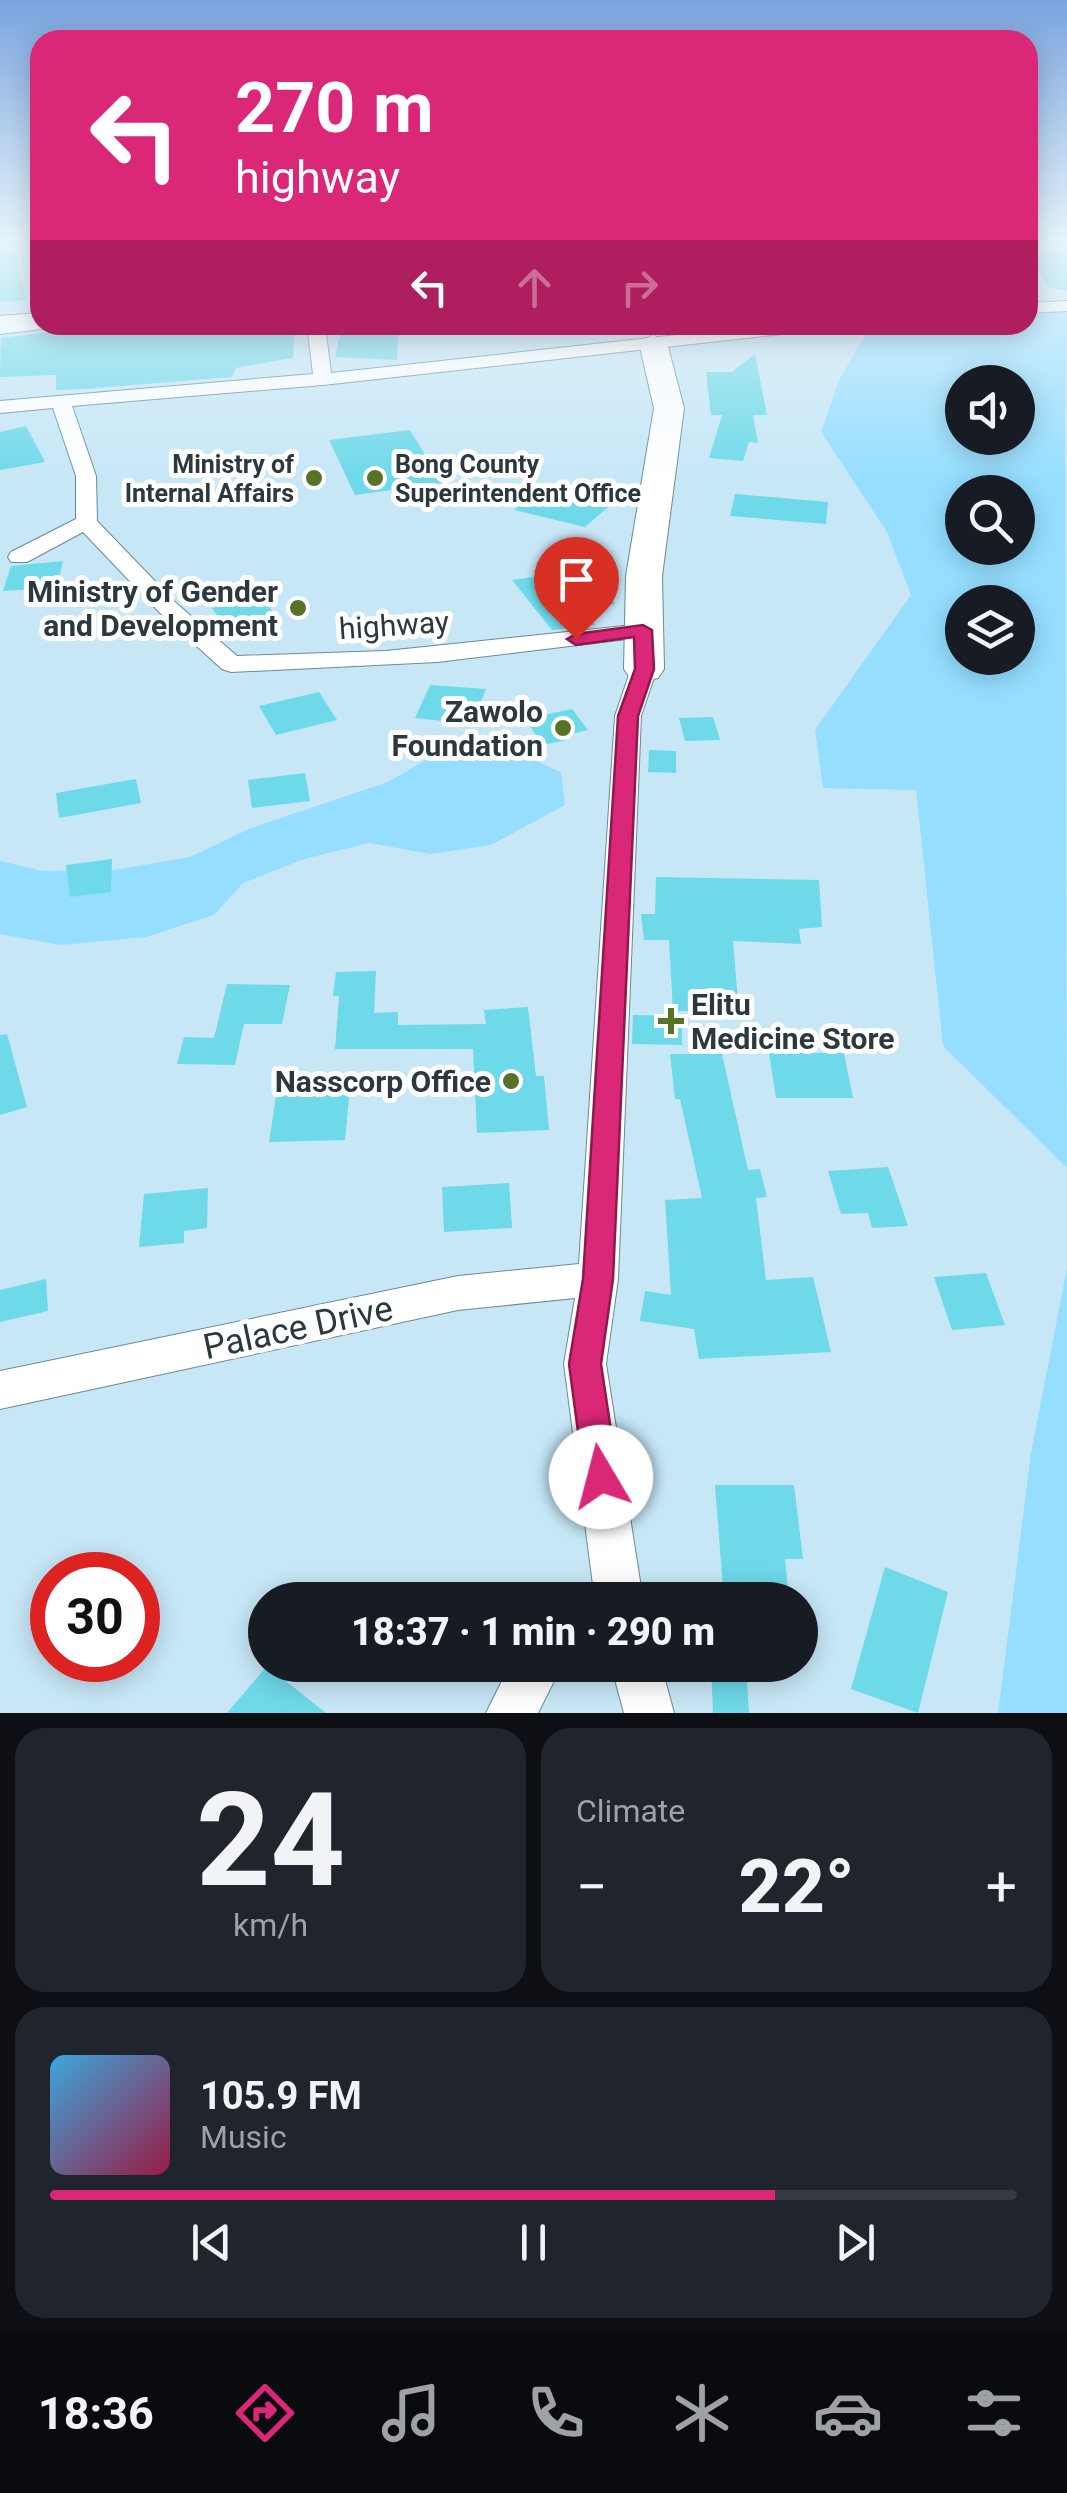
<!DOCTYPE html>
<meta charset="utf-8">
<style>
body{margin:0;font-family:Roboto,sans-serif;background:#20242c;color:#f1f3f6;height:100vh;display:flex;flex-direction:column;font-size:38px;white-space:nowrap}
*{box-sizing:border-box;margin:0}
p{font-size:32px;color:#9ea1a6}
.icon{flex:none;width:55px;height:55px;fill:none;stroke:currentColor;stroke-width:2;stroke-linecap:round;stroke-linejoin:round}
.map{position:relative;height:1713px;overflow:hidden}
.panel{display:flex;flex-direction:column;gap:15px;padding:15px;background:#0d0f14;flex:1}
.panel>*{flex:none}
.banner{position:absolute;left:30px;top:30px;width:1008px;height:305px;border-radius:30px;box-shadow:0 5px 25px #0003;background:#db2777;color:#fff;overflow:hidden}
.tools{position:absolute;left:945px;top:365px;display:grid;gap:20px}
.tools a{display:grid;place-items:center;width:90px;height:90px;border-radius:50%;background:#171b24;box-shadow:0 5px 25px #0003;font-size:50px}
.speed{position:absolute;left:30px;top:1552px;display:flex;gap:20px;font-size:50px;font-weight:700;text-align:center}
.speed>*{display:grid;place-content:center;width:130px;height:130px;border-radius:50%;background:#171b24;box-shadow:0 5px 25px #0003;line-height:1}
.speed .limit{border:15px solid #d22;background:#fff;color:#111}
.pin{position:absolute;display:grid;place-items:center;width:85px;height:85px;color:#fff;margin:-102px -42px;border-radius:50% 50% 50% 0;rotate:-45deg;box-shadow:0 0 10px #0007}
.pin .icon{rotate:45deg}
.me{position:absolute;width:110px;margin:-55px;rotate:352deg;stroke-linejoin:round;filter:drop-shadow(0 0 8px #0008)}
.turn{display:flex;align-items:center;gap:35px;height:210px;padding:0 40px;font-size:45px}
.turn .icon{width:130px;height:130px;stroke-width:2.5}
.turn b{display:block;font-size:70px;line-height:85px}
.lanes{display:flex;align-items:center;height:95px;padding:0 40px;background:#0003;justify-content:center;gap:50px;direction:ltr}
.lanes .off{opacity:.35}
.big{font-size:75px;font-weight:800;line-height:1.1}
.panel .card{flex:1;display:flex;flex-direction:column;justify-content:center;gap:15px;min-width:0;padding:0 35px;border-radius:30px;background:#20242c}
.panel .dial{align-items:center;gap:0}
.dial b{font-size:130px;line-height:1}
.song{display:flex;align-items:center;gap:30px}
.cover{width:120px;height:120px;border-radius:15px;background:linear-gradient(135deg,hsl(200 70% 55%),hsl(340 70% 35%))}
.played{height:10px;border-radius:5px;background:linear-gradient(90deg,#db2777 75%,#363941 75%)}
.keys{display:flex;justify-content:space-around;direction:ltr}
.heat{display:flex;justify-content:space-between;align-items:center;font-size:55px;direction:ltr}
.panel .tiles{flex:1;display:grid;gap:15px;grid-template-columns:1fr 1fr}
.card:last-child{grid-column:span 2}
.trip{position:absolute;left:248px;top:1582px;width:570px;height:100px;border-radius:50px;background:#171b24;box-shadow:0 5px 25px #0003;font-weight:800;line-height:100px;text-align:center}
.tabs{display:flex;height:160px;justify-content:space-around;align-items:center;background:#090b0e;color:#9ea1a6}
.tabs .icon{width:70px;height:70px}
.tabs .active{color:#db2777}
.tabs b{font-size:45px;color:#f1f3f6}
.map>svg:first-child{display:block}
</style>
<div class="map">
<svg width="1067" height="1713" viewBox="0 0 1067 1713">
<rect width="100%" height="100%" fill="#c7e7f7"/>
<!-- green -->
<g fill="#95deff" fill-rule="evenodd">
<path d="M 1067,311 L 1065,421 L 1067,1168 L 943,1046 L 916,790 L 823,788 L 815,730 L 911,595 L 887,532 L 821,432 L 839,380 L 869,328 L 1028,325 L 1028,314 ZM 962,382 L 1018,382 L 1018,438 L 962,438 ZM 962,492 L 1018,492 L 1018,548 L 962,548 ZM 962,602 L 1018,602 L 1018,658 L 962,658 Z"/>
<path d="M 488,740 L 561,772 L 565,805 L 491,845 L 430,854 L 369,843 L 304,859 L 243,883 L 214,915 L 146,937 L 61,945 L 0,934 L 0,861 L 43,871 L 114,870 L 190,857 L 251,828 L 388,782 L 441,751 Z"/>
<path d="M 1067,1268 L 1067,1713 L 998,1713 L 1031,1453 Z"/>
</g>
<!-- building -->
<g fill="#6ed9e9">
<path d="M 14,249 L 26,300 L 0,302 L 0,251 Z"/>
<path d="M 1044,253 L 1067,255 L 1067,291 L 1047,286 L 1029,255 L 1043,256 Z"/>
<path d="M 56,325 L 295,325 L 293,358 L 236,368 L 232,377 L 84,389 L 56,390 L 56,375 L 0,377 L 1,338 L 50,332 Z"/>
<path d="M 342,325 L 399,325 L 397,360 L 335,357 Z"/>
<path d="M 755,354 L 767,415 L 753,415 L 758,443 L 749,442 L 743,461 L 709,458 L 722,415 L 711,415 L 706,372 L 732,372 Z"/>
<path d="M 26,426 L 45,462 L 0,470 L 0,432 Z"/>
<path d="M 410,430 L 442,483 L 355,495 L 329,440 Z"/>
<path d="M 547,484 L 616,500 L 585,527 L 514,510 Z"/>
<path d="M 735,494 L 828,502 L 826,524 L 730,516 Z"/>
<path d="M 63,561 L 57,588 L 3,591 L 11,566 Z"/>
<path d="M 596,568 L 615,604 L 582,608 L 596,625 L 552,630 L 512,580 Z"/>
<path d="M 262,597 L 277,617 L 227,629 L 212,608 Z"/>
<path d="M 430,685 L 486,689 L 472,724 L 415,718 Z"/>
<path d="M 319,692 L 337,720 L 276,735 L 259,706 Z"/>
<path d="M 572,709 L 588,730 L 563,736 L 567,740 L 543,745 L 525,719 Z"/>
<path d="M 713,717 L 720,740 L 685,741 L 679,718 Z"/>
<path d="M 649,750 L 676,751 L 676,773 L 648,772 Z"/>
<path d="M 305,773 L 310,801 L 252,808 L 248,780 Z"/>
<path d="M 136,779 L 141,803 L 59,818 L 56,793 Z"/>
<path d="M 112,859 L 111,892 L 70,897 L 66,865 Z"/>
<path d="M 656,877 L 819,880 L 822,927 L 799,929 L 801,944 L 733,941 L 739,1012 L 673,1011 L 669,940 L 644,940 L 641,914 L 655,914 Z"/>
<path d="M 376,971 L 374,1013 L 398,1012 L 398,1025 L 486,1024 L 484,1010 L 528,1007 L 536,1076 L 544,1076 L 549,1130 L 477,1133 L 473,1049 L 335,1049 L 339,996 L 333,996 L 336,972 Z"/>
<path d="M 227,984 L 290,985 L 282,1024 L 244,1024 L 235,1065 L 177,1064 L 184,1037 L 214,1038 Z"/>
<path d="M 633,1015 L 682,1016 L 682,1045 L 632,1044 Z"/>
<path d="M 7,1034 L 27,1107 L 0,1115 L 0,1035 Z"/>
<path d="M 769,1053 L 844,1053 L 853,1098 L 776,1098 Z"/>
<path d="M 670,1054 L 722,1054 L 748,1170 L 760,1169 L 767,1197 L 756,1198 L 766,1280 L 813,1277 L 831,1352 L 699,1359 L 694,1329 L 640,1321 L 645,1291 L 671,1295 L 665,1200 L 702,1198 L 680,1099 L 675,1099 Z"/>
<path d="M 350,1088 L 345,1140 L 269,1142 L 277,1089 Z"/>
<path d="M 888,1167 L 908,1226 L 872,1228 L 868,1213 L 841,1214 L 828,1171 Z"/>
<path d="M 509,1183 L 512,1228 L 444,1232 L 442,1187 Z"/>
<path d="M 208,1188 L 207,1228 L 184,1231 L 184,1243 L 139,1247 L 144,1194 Z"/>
<path d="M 986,1273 L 1005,1325 L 952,1330 L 934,1277 Z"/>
<path d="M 46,1279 L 48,1311 L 0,1322 L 0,1290 Z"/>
<path d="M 715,1485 L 794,1485 L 803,1559 L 785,1559 L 789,1600 L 724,1600 Z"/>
<path d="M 885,1567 L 948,1592 L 918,1713 L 851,1689 Z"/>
<path d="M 711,1665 L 746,1665 L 749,1713 L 713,1713 Z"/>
<path d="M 267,1666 L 326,1713 L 227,1713 Z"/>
</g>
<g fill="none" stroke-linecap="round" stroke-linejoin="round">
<!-- minor casing -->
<g stroke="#6b8997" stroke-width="2">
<g id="minor">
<path d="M 0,240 L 40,240 L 40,243 L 0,247 Z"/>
<path d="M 1067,301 L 1067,311 L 1028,313 L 1028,303 Z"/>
<path d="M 307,325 L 325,325 L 331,373 L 769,325 L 826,325 L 817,330 L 323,385 L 72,406 L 96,476 L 97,521 L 176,603 L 237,656 L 386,651 L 643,624 L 655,631 L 652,636 L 437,662 L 231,672 L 222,669 L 160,613 L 83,532 L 27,562 L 11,562 L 8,557 L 11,552 L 76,519 L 76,476 L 53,408 L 0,413 L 0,401 L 313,374 Z"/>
<path d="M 644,661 L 657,669 L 641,716 L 618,1279 L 606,1364 L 643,1600 L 595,1600 L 564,1364 L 575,1298 L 458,1310 L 0,1409 L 0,1371 L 458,1276 L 579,1264 L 615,716 L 631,669 Z"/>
<path d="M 510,1665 L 562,1665 L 538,1713 L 486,1713 Z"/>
<path d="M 611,1665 L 661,1665 L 674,1713 L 624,1713 Z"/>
</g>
</g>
<!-- primary casing -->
<g stroke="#6b8997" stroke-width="2">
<path id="primary" d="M 653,335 L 667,343 L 684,408 L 662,576 L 664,669 L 658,678 L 644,681 L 630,678 L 624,669 L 626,576 L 654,408 L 639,343 Z"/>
</g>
<!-- trunk casing -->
<g stroke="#6b8997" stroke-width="2">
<path id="trunk" d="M 40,313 L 40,325 L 52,325 L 50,328 L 0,334 L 0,316 Z"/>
</g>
<!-- minor -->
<use href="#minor" fill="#fff" fill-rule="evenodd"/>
<!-- primary -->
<use href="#primary" fill="#fff" fill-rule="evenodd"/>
<!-- trunk -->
<use href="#trunk" fill="#fff" fill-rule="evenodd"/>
</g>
<!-- sky -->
<linearGradient id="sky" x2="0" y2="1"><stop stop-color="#7aa4de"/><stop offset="0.5" stop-color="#e6f4fb"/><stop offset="1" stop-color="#e6f4fb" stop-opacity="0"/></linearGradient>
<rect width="1067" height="480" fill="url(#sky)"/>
<!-- route -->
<path fill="#db2777" stroke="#8e194d" stroke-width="2.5" d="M 643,625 L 652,630 L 654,669 L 638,716 L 613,1279 L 601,1364 L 618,1477 L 613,1488 L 601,1492 L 589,1488 L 584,1477 L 569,1364 L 583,1279 L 618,716 L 635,669 L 634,637 L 576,645 L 567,639 L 576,634 Z"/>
<!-- markers -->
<g fill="#577327" stroke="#fff" stroke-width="4">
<circle cx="314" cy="478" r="10"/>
<circle cx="375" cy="478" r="10"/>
<circle cx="298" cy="608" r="10"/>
<circle cx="563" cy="728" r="10"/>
<path d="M666 1006h10v10h10v10h-10v10h-10v-10h-10v-10h10z"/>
<circle cx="511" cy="1081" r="10"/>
</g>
<g text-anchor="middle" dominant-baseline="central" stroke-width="10" stroke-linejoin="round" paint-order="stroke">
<!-- far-poi labels -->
<g font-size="25" font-weight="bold" fill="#2b383e" stroke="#fff" text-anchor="end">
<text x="294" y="464">Ministry of<tspan x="294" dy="29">Internal Affairs</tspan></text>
<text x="395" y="464" text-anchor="start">Bong County<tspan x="395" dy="29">Superintendent Office</tspan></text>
</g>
<!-- poi labels -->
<g font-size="30" font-weight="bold" fill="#2b383e" stroke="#fff" text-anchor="end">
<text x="278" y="591">Ministry of Gender<tspan x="278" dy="34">and Development</tspan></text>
<text x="543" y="711">Zawolo<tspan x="543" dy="34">Foundation</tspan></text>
<text x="691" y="1004" text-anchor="start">Elitu<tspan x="691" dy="34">Medicine Store</tspan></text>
<text x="491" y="1081">Nasscorp Office</text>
</g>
<!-- street labels -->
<g font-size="30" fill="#2b383e" stroke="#fff">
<text transform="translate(394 625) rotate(-4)">highway</text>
</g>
<!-- near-street labels -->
<g font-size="35" fill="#2b383e" stroke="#fff">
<text transform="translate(298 1328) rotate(-12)">Palace Drive</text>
</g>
</g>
</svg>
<div class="tools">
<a><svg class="icon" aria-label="sound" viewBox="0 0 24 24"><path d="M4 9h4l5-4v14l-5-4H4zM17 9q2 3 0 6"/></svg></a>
<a><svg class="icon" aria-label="search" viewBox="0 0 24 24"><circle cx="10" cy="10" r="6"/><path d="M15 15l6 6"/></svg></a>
<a><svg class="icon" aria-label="layers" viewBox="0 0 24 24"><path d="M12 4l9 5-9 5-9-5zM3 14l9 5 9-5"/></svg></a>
</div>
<div class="speed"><div class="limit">30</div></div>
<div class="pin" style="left:576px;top:639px;background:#d93025"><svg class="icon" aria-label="arrive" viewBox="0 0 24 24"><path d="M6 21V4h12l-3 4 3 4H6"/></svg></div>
<svg class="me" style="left:601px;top:1477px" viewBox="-20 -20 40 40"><circle r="19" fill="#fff"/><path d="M0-13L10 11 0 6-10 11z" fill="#db2777"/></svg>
<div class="trip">18:37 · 1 min · 290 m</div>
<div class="banner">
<div class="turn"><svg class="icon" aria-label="left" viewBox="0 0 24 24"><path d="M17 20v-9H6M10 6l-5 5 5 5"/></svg><div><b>270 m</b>highway</div></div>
<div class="lanes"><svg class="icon" aria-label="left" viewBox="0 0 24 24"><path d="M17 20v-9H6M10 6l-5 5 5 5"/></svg><svg class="icon off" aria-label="ahead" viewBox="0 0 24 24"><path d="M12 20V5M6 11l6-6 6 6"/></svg><svg class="icon off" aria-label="right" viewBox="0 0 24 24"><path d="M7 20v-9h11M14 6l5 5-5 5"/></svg></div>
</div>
</div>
<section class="panel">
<div class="tiles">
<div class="card dial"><b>24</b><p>km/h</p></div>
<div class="card"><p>Climate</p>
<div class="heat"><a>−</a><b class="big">22°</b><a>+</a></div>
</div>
<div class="card">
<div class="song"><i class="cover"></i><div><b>105.9 FM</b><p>Music</p></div></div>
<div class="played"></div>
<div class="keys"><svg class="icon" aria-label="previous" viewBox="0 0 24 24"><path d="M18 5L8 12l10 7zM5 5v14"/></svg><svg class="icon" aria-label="pause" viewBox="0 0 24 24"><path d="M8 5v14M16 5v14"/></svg><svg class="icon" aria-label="next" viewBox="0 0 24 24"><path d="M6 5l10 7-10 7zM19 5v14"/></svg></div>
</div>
</div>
</section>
<nav class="tabs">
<b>18:36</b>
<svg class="icon active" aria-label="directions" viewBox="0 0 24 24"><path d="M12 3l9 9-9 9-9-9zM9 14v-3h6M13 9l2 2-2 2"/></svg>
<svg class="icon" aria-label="music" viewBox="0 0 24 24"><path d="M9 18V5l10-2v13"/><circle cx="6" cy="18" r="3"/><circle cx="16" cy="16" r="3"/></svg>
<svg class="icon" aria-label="phone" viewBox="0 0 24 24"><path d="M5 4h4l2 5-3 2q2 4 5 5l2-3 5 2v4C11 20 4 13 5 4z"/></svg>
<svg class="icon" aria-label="climate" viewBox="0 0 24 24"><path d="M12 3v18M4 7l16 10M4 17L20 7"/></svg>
<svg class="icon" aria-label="car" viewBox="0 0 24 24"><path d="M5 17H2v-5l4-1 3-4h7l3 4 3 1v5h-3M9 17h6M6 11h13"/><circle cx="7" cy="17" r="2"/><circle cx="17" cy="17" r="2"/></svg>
<svg class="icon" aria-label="filters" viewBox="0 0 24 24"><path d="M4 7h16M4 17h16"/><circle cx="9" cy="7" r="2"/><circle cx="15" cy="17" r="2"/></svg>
</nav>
